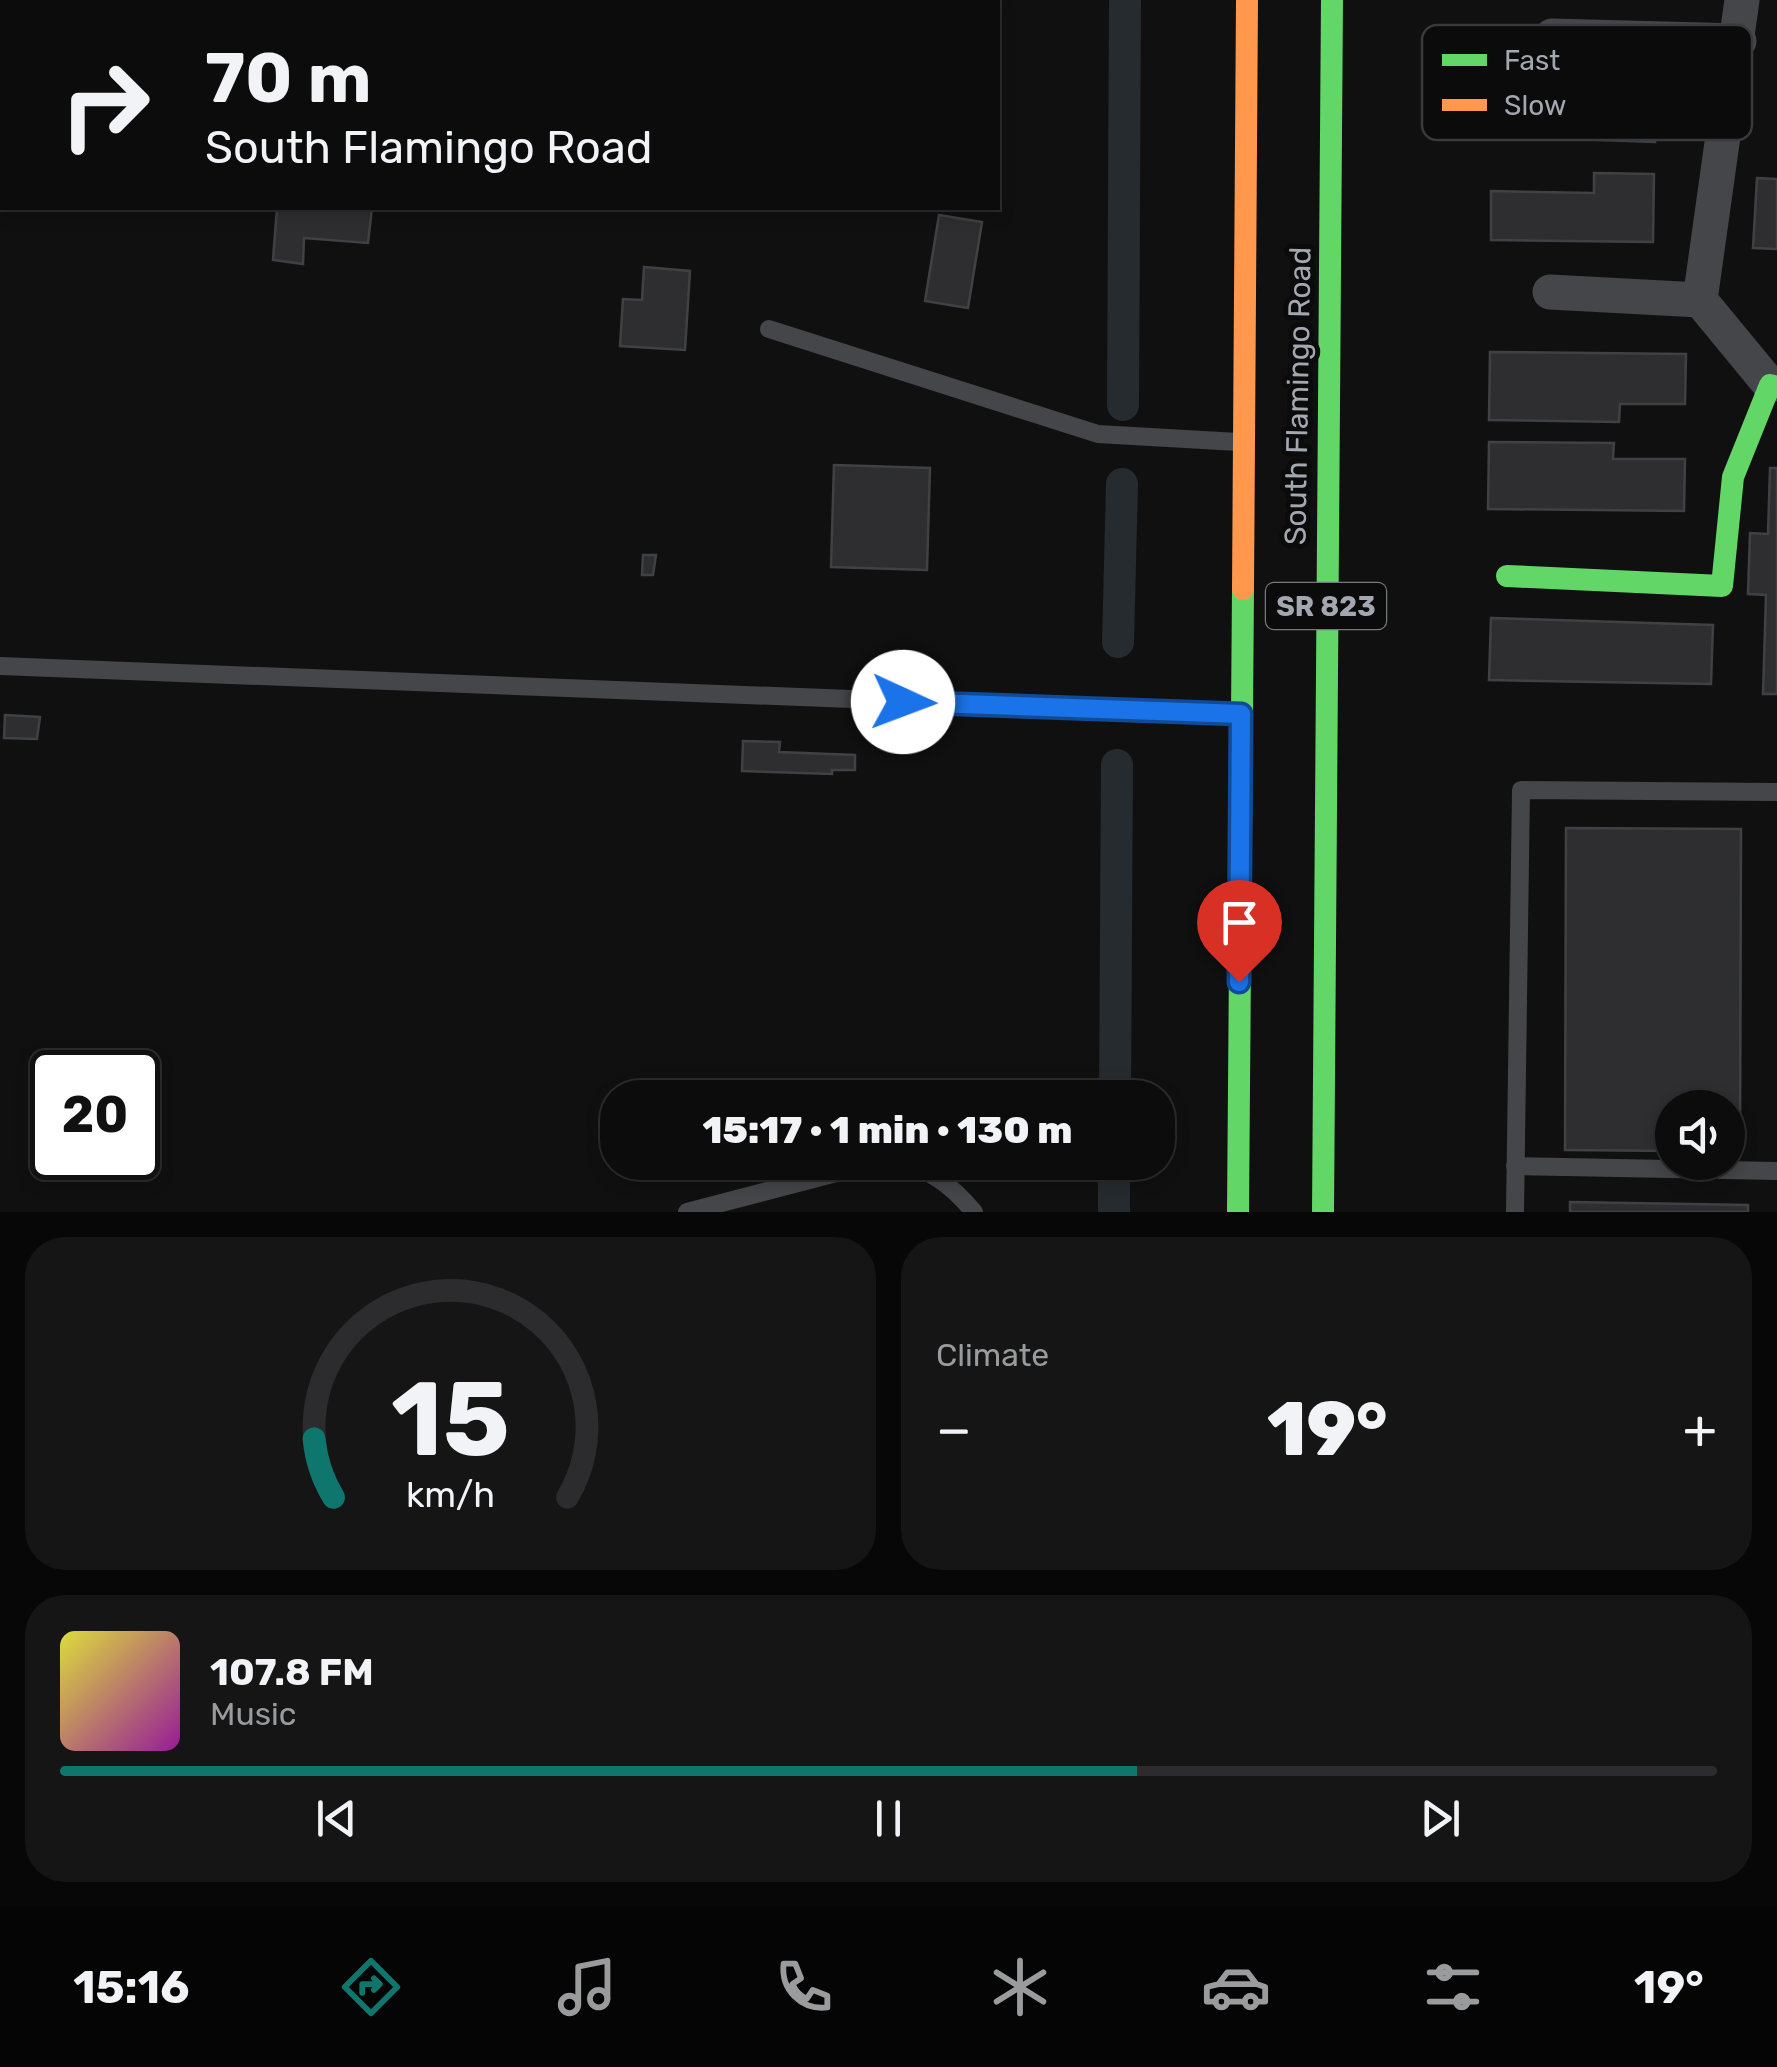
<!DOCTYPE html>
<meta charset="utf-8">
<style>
body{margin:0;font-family:Rubik,sans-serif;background:#151516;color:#f1f3f6;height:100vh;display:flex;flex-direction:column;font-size:38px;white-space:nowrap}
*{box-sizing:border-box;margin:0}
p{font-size:32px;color:#9a9b9d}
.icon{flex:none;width:55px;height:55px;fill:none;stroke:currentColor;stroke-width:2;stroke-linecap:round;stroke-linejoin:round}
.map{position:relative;height:1212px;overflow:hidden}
.sheet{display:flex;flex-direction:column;gap:25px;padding:25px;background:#070707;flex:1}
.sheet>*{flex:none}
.hud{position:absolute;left:0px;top:0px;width:1000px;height:210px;box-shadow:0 5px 15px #0003,0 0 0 2px #2c2c2e;background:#0c0c0d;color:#f1f3f6;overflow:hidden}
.controls{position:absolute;left:1655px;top:1090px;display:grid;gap:20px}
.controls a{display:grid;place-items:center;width:90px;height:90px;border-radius:50%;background:#0c0c0d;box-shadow:0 5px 15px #0003,0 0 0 2px #2c2c2e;font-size:50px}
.speed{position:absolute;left:30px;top:1050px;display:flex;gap:20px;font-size:50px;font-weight:700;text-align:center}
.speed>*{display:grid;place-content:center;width:130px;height:130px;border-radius:50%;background:#0c0c0d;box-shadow:0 5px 15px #0003,0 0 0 2px #2c2c2e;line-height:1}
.speed .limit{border:5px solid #111;border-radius:15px;background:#fff;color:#111}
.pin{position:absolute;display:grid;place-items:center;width:85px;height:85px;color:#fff;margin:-102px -42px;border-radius:50% 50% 50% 0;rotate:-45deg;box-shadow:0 0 10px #0007}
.pin .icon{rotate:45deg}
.me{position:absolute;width:110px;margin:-55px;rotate:92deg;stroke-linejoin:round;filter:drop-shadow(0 0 8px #0008)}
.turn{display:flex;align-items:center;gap:35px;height:210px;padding:0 40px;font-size:45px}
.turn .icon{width:130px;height:130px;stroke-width:2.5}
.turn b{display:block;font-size:70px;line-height:85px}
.big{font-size:75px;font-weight:800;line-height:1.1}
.sheet .widget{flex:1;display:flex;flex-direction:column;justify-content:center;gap:15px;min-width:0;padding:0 35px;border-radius:40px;background:#151516}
.sheet .dial{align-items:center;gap:0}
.dial svg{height:260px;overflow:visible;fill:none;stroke:#2c2c2e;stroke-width:7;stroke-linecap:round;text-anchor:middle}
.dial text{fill:#f1f3f6;stroke:none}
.song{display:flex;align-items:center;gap:30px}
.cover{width:120px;height:120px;border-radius:15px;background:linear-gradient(135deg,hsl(60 70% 55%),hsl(300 70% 35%))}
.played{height:10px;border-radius:5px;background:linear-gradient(90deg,#0f766e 65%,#2c2c2e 65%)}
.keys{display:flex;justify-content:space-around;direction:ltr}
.heat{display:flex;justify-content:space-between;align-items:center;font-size:55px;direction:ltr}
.sheet .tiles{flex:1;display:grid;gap:25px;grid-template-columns:1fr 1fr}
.widget:last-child{grid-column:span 2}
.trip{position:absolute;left:600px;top:1080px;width:575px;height:100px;border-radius:40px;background:#0c0c0d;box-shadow:0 5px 15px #0003,0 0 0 2px #2c2c2e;font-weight:800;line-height:100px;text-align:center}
.tab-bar{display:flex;height:160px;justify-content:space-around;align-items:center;background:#050505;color:#9a9b9d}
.tab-bar .icon{width:70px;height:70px}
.tab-bar .current{color:#0f766e}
.tab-bar b{font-size:45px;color:#f1f3f6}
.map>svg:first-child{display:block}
</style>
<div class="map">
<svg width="1777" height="1212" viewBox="0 0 1777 1212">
<rect width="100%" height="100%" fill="#101011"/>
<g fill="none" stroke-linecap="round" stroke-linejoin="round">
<!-- canal -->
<g stroke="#262b30" stroke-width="32">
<path d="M 1123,405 L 1125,0"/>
<path d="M 1118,642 L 1122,484"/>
<path d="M 1115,1098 L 1117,765"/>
<path d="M 1114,1212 L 1114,1162"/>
</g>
</g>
<!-- building -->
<g fill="#2e2e30" stroke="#404144" stroke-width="2.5">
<path d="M 613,0 L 883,0 L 882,2 Z"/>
<path d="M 1493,84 L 1657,90 L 1655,142 L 1491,136 Z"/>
<path d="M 1594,173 L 1654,174 L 1653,242 L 1491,240 L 1491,191 L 1594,193 Z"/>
<path d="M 1757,178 L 1777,179 L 1777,249 L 1753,248 Z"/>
<path d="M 277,208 L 372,208 L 368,243 L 304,238 L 303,264 L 273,260 Z"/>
<path d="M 939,215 L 982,222 L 968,308 L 925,301 Z"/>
<path d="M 644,267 L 690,271 L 685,350 L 620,346 L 623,299 L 642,300 Z"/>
<path d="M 1490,352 L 1686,354 L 1685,404 L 1620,404 L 1619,422 L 1489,420 Z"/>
<path d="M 1489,442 L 1614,443 L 1613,459 L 1685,459 L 1684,511 L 1488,509 Z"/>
<path d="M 834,465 L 930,468 L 927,570 L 831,567 Z"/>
<path d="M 1770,468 L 1777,468 L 1777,694 L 1763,694 L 1766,595 L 1748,594 L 1750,533 L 1768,534 Z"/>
<path d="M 643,555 L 656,555 L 653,575 L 642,575 Z"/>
<path d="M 1491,618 L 1713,625 L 1711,684 L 1489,680 Z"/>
<path d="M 5,715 L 40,717 L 37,739 L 4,738 Z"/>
<path d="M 743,741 L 780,742 L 779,752 L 855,755 L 855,770 L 832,770 L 832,774 L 742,771 Z"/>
<path d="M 1566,828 L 1741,829 L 1740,1151 L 1728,1151 L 1728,1108 L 1672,1108 L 1672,1151 L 1565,1150 Z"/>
<path d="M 1570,1202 L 1748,1205 L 1748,1212 L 1570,1212 Z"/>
</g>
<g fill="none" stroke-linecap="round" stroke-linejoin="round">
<!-- lane -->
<g stroke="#454649" stroke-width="18">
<path d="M 68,2 L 68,0"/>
<path d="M 368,2 L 368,0"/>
<path d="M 969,2 L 969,0"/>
<path d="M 769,329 L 1098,434 L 1238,442"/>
<path d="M 0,666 L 1236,714"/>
<path d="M 896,1162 C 931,1169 952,1186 974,1212"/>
<path d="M 1515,1166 L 1777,1171"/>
<path d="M 687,1212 L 878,1162"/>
<path d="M 1515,1212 L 1521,790 L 1777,792"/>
</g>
<!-- street -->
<g stroke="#454649" stroke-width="35">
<path d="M 1742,0 L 1700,300 L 1770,385"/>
<path d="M 1552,36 L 1739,41"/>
<path d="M 1550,292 L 1700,300"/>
</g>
<!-- fast -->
<g stroke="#63d668" stroke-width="22">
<path d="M 1507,576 L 1722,586 L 1733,477 L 1770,385 L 1777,387"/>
<path d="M 1238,1212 L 1243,589"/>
<path d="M 1323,1212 L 1332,0"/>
</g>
<!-- slow -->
<path stroke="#ff974d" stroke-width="22" d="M 1243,589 L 1247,0"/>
</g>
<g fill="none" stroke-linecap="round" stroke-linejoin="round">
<!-- route casing -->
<g stroke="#114b97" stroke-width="25">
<path id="route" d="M 903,702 L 1241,714 L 1239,982"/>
</g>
<!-- route -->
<use href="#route" stroke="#1a73e8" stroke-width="18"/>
</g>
<g text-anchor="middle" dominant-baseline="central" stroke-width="10" stroke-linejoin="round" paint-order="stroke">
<!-- shield labels -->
<rect fill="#0b0b0c" stroke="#75787f" stroke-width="2.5" x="1266" y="583" width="120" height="46" rx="8"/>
<g font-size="28" font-weight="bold" fill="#a3a7b0">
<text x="1326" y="606">SR 823</text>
</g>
<!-- street labels -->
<g font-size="30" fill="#a3a7b0" stroke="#0b0b0c">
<text transform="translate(1298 396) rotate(-89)">South Flamingo Road</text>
</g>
</g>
<!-- legend -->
<rect x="1422" y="25" width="330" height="115" rx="15" fill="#0b0b0c" stroke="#393a3d" stroke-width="2.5"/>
<rect x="1442" y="54" width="45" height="12" fill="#63d668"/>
<rect x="1442" y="99" width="45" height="12" fill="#ff974d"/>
<g font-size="28" fill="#a3a7b0">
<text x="1504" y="70">Fast</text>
<text x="1504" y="115">Slow</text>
</g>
</svg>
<div class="controls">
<a><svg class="icon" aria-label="sound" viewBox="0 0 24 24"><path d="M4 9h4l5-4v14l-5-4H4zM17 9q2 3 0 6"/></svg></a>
</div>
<div class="speed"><div class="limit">20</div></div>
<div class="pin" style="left:1239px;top:982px;background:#d93025"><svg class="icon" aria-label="arrive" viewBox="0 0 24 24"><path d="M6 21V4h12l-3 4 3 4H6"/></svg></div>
<svg class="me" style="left:903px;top:702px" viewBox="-20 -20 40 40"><circle r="19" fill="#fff"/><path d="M0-13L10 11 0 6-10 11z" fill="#1a73e8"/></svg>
<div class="trip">15:17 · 1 min · 130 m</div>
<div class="hud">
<div class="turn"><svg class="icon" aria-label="right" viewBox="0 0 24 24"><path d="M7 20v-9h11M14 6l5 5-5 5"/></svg><div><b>70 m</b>South Flamingo Road</div></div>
</div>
</div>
<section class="sheet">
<div class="tiles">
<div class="widget dial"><svg viewBox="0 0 100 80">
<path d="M14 69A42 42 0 1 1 86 69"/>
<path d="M14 69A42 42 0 0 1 8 51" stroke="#0f766e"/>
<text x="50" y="56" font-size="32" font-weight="700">15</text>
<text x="50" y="72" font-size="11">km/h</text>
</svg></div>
<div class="widget"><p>Climate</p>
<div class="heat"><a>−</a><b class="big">19°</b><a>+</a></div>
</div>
<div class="widget">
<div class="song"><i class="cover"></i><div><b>107.8 FM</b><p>Music</p></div></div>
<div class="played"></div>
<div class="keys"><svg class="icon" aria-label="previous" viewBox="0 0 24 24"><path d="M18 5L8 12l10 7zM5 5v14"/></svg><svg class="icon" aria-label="pause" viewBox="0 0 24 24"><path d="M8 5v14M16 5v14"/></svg><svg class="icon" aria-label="next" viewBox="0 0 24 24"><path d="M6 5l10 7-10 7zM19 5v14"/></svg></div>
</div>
</div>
</section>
<nav class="tab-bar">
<b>15:16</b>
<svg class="icon current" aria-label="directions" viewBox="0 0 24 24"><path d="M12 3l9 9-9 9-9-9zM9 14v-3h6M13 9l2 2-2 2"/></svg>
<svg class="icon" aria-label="music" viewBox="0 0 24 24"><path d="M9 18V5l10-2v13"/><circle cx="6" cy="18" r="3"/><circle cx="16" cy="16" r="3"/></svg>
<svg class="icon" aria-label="phone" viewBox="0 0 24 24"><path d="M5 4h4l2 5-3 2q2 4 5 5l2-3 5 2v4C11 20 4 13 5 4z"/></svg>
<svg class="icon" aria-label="climate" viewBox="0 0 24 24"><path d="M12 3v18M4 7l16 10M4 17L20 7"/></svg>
<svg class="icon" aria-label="car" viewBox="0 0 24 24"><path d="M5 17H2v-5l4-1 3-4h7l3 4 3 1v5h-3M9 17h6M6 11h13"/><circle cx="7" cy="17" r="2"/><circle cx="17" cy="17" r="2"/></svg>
<svg class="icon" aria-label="filters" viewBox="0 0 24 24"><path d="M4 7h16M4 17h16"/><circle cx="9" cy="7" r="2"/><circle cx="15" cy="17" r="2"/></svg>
<b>19°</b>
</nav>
